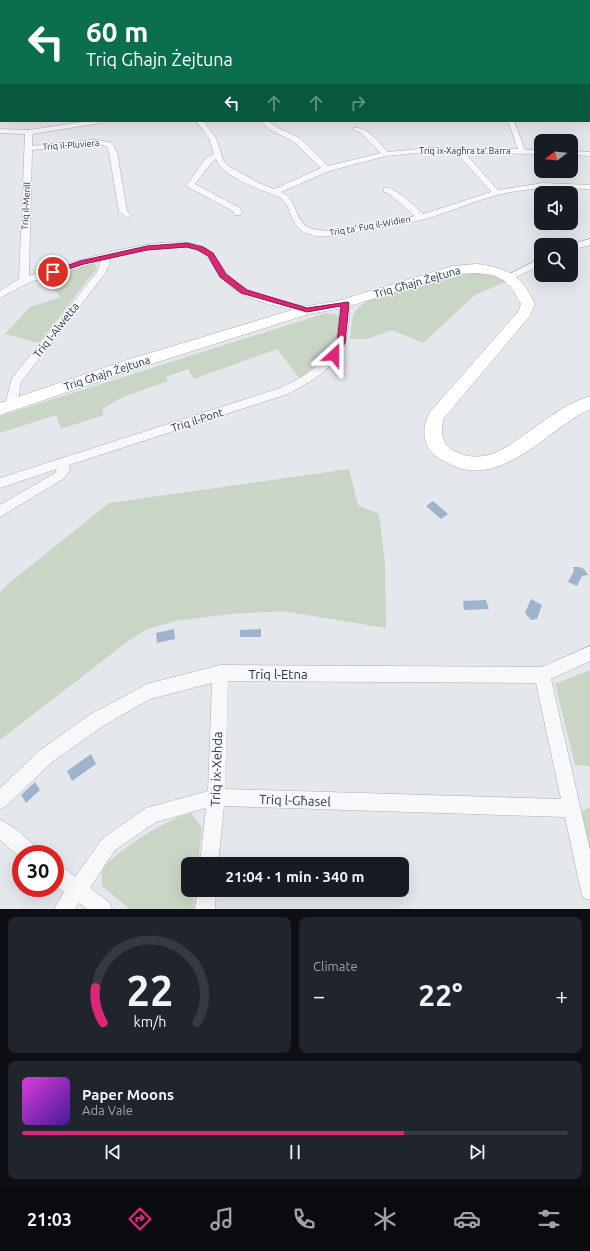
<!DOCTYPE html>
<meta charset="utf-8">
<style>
body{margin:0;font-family:Ubuntu,sans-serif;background:#20242c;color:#f1f3f6;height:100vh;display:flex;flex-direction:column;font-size:15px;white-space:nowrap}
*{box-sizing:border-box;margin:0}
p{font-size:13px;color:#9ea1a6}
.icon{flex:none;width:22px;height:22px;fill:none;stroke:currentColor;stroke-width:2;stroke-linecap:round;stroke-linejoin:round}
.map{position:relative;height:909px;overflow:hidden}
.drawer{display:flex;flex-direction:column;gap:8px;padding:8px;background:#0d0f14;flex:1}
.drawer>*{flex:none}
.guide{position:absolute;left:0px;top:0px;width:590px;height:122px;box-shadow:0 4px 16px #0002;background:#0b6e4f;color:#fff;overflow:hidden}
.needle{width:26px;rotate:254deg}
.fabs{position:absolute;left:534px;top:134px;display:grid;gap:8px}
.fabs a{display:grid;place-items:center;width:44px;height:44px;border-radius:8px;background:#171b24;box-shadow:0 4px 16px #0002;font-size:20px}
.speed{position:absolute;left:12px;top:845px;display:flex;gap:8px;font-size:20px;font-weight:700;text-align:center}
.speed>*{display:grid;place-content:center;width:52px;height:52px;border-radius:50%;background:#171b24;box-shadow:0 4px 16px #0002;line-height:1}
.speed .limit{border:6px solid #d22;background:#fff;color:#111}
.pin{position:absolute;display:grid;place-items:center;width:34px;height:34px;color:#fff;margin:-17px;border:2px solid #fff;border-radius:50%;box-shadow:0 1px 4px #0007}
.me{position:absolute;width:44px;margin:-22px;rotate:24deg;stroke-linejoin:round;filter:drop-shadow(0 0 3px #0008)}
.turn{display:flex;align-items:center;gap:14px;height:84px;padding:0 20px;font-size:18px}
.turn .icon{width:52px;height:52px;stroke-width:2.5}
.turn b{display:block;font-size:28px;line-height:34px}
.lanes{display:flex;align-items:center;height:38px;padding:0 20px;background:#0003;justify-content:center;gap:20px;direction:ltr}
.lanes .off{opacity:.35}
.big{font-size:30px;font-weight:700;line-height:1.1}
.drawer .widget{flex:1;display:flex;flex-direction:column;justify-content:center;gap:6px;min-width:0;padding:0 14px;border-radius:8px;background:#20242c}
.drawer .dial{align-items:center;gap:0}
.dial svg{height:104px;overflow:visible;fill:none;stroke:#363941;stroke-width:7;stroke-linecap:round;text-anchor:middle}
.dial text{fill:#f1f3f6;stroke:none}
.song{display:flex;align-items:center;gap:12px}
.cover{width:48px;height:48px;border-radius:6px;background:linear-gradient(135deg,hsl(300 70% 55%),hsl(260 70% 35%))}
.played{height:4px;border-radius:2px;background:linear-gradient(90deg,#db2777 70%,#363941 70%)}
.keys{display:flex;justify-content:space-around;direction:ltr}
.heat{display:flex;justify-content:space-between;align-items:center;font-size:22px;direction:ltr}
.drawer .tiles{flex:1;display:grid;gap:8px;grid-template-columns:1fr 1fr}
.widget:last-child{grid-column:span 2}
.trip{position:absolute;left:181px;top:857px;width:228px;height:40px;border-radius:8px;background:#171b24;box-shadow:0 4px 16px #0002;font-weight:700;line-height:40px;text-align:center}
.dock{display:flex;height:64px;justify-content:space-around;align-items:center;background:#090b0e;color:#9ea1a6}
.dock .icon{width:28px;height:28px}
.dock .on{color:#db2777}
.dock b{font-size:18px;color:#f1f3f6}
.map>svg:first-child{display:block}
</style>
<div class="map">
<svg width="590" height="909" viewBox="0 0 590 909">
<rect width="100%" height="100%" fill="#e4e7ec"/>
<!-- green -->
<g fill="#c9d6c5">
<path d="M 93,263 L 96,265 L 97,268 L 39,343 L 5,334 L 30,307 L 61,297 L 46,280 L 46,277 Z"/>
<path d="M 484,272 L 508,281 L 475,295 L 423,343 L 392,330 L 367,339 L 350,339 C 353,319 349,313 367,301 L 463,273 Z"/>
<path d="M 326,313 L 335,314 L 340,319 L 339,337 L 332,352 L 300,379 L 277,349 L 194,379 L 188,369 L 166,377 L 168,381 L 123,397 L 102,409 L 104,415 L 61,429 L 56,415 L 0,433 L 0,416 Z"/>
<path d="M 349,469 L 358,505 L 379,514 L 385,562 L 386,628 L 282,611 L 231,614 L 175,621 L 147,629 L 127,642 L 0,740 L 0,592 L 9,583 L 109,503 Z"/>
<path d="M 590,670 L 590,766 L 575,765 L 555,684 Z"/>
<path d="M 590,807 L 590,853 L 581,812 Z"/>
<path d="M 191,813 L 202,828 L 198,864 L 188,864 L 188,890 L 195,890 L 193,909 L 130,909 L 102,886 L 102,868 C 124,847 162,821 191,813 Z"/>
</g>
<!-- water -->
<g fill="#9fb4cc">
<path d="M 433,501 L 448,514 L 441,519 L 426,506 Z"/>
<path d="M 573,567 L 579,567 L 584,569 L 588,575 L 582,576 L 577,586 L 568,582 L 574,571 Z"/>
<path d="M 531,599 L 542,605 L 537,619 L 531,620 L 525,613 Z"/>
<path d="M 486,600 L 489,609 L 464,610 L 463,601 Z"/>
<path d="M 174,629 L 175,639 L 157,643 L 156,633 Z"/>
<path d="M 261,629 L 261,637 L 240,637 L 240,630 Z"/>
<path d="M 91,754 L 96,764 L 72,781 L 67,771 Z"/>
<path d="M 35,782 L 40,790 L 26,803 L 21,795 Z"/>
</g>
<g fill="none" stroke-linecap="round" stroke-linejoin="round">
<!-- street casing -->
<g stroke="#a9aeb7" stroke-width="1">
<g id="street">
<rect x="183" y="0" width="16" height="1"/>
<rect x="589" y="61" width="1" height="4"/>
<rect x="589" y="113" width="1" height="4"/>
<rect x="0" y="114" width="1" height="4"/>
<path d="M 88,121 L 104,121 L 101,123 L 32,134 L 32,146 L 90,140 L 99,140 L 112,143 L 117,152 L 127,211 L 132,216 L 128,218 L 119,212 L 109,152 L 106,146 L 99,144 L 90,144 L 32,150 L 29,276 C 67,264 174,227 208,249 C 218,258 223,270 232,278 C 252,298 285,301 310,308 L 312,310 L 307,313 C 281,307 248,302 227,284 C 216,275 211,255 197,250 C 174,241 133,253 109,258 L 110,264 L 104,275 L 21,382 L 17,405 L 15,408 L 7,408 L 5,405 L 12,378 L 97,272 L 101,261 L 30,282 L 0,298 L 0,291 L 19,279 L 25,134 L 0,133 L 0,129 L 29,130 Z"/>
<path d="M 196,121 L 203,121 L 216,138 L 224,162 L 230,167 L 259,183 L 274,189 L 321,168 L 294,142 L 269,129 L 261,121 L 268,121 L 278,128 L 300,138 L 328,166 L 381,153 L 361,133 L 354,130 L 354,128 C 367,126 379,143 388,152 L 428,148 L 518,149 L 508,121 L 514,121 L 525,150 L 541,150 L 541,154 L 465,153 L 498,190 L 543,183 L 590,185 L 590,189 C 558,188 529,187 497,195 C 472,202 449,212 425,219 C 405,224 385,227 365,230 C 347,234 326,240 308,234 C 288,227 293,202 277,196 C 260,189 222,177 216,159 L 212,162 L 195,184 L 240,208 L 242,213 L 241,215 L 235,215 L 233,211 L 188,187 L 187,185 L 206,158 L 214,154 L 209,138 ZM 428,152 L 457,153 L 491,192 L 423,214 C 415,207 395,186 384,188 L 384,192 L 389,194 L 415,216 C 394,220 321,240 305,225 C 294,215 296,198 281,192 L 329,171 L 386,156 Z"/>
<path d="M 571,151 L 590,152 L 590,156 L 571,155 Z"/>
<path d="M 590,239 L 590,245 L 571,250 L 571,245 L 568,245 Z"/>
<path d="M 541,258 L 541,265 L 512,279 L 509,280 L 504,277 Z"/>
<path d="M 345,300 L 350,303 C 349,315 349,328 346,340 C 339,367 310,382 288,394 L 69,465 L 70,470 L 63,479 L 0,517 L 0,505 L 55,473 L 57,469 L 0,488 L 0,478 L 280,388 C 301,378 329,364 336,340 C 339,328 339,315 340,303 Z"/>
<path d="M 590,646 L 590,661 L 551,679 L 590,850 L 590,900 L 583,898 L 581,891 L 565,817 L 224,806 L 218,864 L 200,864 L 206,808 L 156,822 L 115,850 L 90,888 L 109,902 L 112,909 L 87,909 L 79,903 L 75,909 L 54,909 L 64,892 L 55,885 L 55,864 L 62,866 L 75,877 L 103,838 L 146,808 L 208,791 L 212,683 L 150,699 L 103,726 L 52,762 L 6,806 L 0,809 L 0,788 L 40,750 L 91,714 L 147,684 L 220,665 L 542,667 ZM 228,681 L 536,683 L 561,799 L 225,789 Z"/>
<path d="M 0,820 C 12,825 35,843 40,854 L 21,854 L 21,858 L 0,840 Z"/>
<path d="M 198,890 L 216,890 L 215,909 L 195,909 Z"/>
</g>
</g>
<!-- secondary casing -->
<g stroke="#a9aeb7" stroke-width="1">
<g id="secondary">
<path d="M 544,0 L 553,0 L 554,1 L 545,1 Z"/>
<rect x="589" y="21" width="1" height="5"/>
<path d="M 476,264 C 507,267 522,276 535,304 L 530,316 L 444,418 C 441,430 440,441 451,449 C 460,455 472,458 483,456 C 497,454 510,445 521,437 C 543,422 564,404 590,396 L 590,409 C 549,428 502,489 452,465 C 442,460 434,457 428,447 C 422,435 424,423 430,412 L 518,312 L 521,304 L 511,287 L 503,280 L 493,275 L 476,273 L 455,274 L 343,308 L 309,314 L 139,368 L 0,415 L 0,403 L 127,360 L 302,307 L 337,301 L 453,266 Z"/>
</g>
</g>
<!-- street -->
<use href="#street" fill="#f7f8fa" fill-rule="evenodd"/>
<!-- secondary -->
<use href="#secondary" fill="#fff" fill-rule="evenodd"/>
</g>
<!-- route -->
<path fill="#db2777" stroke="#8e194d" d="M 187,243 L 203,247 L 213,253 L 226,274 L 247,290 L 307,308 L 348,302 L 349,303 L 345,343 L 336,357 L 331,357 L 330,355 L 337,343 L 341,306 L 307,312 L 241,293 L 220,277 L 208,256 L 198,250 L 187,247 L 147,250 L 84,264 L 53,274 L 49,272 L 80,261 L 147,246 Z"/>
<g text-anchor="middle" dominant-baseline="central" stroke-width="3" stroke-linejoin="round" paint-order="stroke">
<!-- far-street labels -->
<g font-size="9" fill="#2b3445" stroke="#f4f6f9">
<text transform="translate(71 145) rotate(-4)">Triq il-Pluviera</text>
<text x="465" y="151">Triq ix-Xagħra ta' Barra</text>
<text transform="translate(26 206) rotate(-87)">Triq il-Merill</text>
<text transform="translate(370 226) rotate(-10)">Triq ta' Fuq il-Widien</text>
</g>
<!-- street labels -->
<g font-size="11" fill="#2b3445" stroke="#f4f6f9">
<text transform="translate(417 282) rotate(-16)">Triq Għajn Żejtuna</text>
<text transform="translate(56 330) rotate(-52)">Triq l-Alwetta</text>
<text transform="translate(107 373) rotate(-18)">Triq Għajn Żejtuna</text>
<text transform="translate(197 420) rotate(-18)">Triq il-Pont</text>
</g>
<!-- near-street labels -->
<g font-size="13" fill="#2b3445" stroke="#f4f6f9">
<text x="278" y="674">Triq l-Etna</text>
<text transform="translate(216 769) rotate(-88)">Triq ix-Xehda</text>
<text transform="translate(295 800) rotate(2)">Triq l-Għasel</text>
</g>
</g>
</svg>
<div class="fabs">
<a><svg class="needle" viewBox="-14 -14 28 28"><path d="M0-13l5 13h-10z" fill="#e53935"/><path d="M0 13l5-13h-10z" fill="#9ea1a6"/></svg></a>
<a><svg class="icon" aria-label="sound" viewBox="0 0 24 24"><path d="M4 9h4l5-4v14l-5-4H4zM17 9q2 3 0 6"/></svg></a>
<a><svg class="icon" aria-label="search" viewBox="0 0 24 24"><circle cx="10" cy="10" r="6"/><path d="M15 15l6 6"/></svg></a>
</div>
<div class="speed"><div class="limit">30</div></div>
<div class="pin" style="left:53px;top:272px;background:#d93025"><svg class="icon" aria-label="arrive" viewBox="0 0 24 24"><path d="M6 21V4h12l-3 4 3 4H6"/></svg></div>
<svg class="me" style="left:334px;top:355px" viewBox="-20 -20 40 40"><path d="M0-17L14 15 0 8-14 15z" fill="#db2777" stroke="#fff" stroke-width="4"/></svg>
<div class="trip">21:04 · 1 min · 340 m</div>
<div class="guide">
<div class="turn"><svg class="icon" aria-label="left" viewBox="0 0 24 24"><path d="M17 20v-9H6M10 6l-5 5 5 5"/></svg><div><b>60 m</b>Triq Għajn Żejtuna</div></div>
<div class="lanes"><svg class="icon" aria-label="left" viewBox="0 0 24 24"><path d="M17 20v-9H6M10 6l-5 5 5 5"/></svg><svg class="icon off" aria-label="ahead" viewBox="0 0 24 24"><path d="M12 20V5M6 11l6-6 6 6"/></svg><svg class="icon off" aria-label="ahead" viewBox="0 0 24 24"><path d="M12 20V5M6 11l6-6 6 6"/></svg><svg class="icon off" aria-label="right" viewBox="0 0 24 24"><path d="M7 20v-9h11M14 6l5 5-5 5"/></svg></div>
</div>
</div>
<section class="drawer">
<div class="tiles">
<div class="widget dial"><svg viewBox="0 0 100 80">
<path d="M14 69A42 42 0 1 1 86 69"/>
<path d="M14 69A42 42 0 0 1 8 42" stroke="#db2777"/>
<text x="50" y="56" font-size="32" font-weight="700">22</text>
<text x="50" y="72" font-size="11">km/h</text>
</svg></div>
<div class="widget"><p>Climate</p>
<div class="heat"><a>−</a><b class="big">22°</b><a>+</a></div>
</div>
<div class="widget">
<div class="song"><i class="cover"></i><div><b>Paper Moons</b><p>Ada Vale</p></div></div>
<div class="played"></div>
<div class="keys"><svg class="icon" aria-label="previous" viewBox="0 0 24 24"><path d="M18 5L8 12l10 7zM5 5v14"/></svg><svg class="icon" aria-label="pause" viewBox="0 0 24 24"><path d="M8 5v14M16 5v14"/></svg><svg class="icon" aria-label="next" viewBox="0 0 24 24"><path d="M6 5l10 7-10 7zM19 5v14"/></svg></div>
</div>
</div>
</section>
<nav class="dock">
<b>21:03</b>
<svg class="icon on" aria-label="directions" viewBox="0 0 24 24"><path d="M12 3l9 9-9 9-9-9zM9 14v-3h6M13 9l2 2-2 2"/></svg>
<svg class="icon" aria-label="music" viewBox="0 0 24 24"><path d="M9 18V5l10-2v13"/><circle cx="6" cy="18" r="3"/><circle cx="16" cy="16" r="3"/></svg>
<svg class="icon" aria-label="phone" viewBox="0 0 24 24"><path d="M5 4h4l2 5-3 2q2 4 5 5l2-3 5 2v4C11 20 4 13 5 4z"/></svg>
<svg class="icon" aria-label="climate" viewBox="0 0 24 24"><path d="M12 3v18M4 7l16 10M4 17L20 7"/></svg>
<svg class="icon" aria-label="car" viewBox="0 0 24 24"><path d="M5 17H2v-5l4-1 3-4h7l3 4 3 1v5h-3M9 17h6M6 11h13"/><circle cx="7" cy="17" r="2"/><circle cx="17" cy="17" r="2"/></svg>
<svg class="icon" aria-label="filters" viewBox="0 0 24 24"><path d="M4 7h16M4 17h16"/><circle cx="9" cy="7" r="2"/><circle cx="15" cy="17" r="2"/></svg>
</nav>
